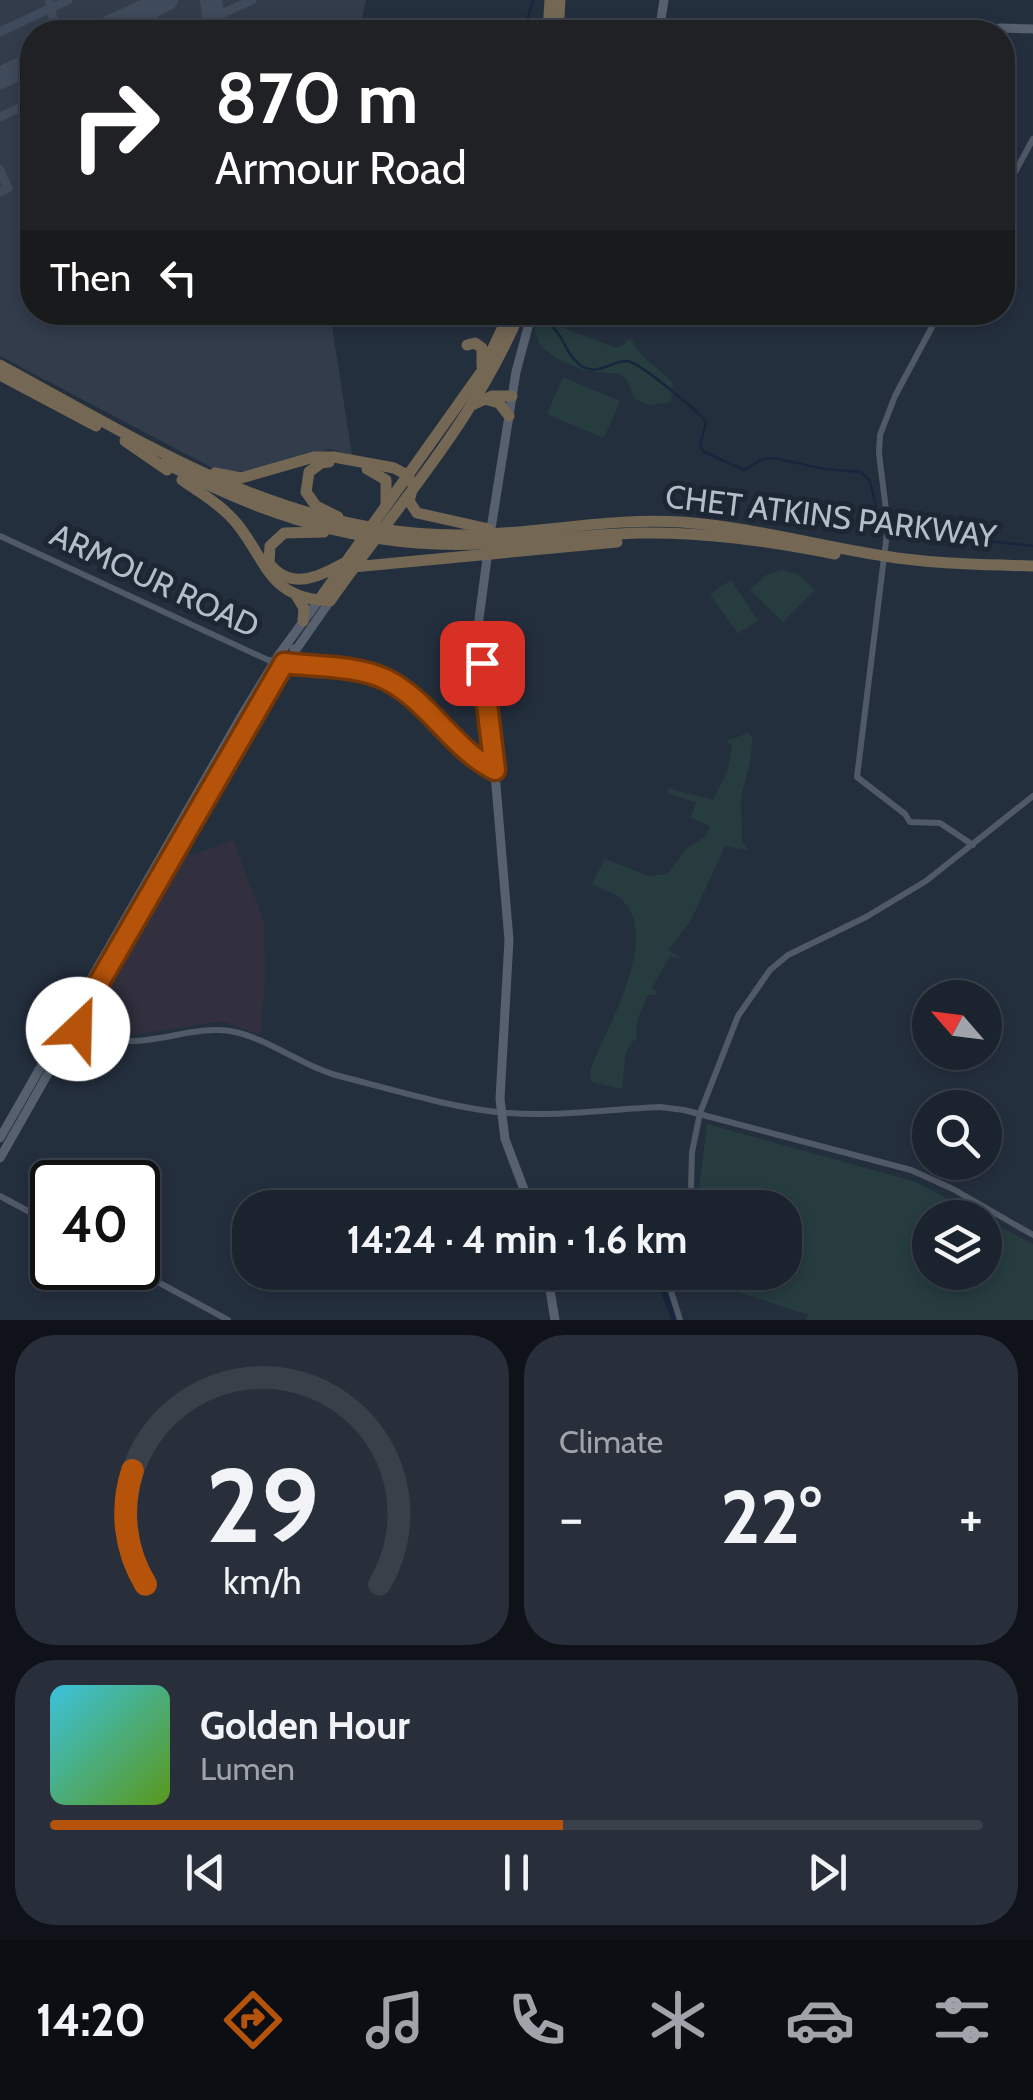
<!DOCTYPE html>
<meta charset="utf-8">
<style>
body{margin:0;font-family:Cabin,sans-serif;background:#282f3a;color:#f1f3f6;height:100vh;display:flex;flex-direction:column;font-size:38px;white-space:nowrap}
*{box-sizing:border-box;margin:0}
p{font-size:32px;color:#a0a4aa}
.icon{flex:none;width:55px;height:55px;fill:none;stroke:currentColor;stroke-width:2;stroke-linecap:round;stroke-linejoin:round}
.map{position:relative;height:1320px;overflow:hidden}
.panel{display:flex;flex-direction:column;gap:15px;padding:15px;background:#0f1319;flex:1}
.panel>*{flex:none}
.top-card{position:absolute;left:20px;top:20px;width:995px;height:305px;border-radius:40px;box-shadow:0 5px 15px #0003,0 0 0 2px #39404a;background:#202124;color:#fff;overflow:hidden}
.needle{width:65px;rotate:298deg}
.controls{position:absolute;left:912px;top:980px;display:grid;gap:20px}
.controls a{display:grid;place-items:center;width:90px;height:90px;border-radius:50%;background:#1b232e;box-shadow:0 5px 15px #0003,0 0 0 2px #39404a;font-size:50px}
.speed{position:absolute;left:30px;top:1160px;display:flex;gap:20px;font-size:50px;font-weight:700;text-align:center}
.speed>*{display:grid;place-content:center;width:130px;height:130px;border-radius:50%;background:#1b232e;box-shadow:0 5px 15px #0003,0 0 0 2px #39404a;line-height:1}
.speed .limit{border:5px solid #111;border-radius:15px;background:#fff;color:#111}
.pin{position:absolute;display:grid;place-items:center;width:85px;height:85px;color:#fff;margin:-42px;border-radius:20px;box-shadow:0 5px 15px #0006}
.me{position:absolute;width:110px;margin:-55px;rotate:24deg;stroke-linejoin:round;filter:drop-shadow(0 0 8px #0008)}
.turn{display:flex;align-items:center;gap:35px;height:210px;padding:0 30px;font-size:45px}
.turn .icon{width:130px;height:130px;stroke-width:2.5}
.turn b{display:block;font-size:70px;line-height:85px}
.then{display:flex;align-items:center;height:95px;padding:0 30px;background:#0003;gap:20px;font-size:38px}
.big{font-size:75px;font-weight:700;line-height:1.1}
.panel .widget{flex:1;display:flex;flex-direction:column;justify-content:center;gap:15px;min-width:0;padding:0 35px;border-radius:40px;background:#282f3a}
.panel .dial{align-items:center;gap:0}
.dial svg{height:260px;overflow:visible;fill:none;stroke:#39404a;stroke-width:7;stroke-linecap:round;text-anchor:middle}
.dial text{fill:#f1f3f6;stroke:none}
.song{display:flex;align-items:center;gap:30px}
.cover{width:120px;height:120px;border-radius:15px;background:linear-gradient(135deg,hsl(190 70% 55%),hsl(90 70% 35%))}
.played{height:10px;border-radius:5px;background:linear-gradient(90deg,#b45309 55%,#39404a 55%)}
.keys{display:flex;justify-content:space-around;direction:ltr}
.heat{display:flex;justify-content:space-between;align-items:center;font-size:55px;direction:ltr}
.panel .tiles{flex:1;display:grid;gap:15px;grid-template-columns:1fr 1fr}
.widget:last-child{grid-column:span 2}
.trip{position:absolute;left:232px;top:1190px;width:570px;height:100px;border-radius:40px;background:#1b232e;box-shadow:0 5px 15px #0003,0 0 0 2px #39404a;font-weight:700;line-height:100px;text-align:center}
.menu{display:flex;height:160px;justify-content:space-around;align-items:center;background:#0b0e12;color:#a0a4aa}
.menu .icon{width:70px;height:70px}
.menu .current{color:#b45309}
.menu b{font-size:45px;color:#f1f3f6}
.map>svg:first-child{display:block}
</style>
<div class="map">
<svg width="1033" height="1320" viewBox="0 0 1033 1320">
<rect width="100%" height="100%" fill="#242f3e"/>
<!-- medical -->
<path fill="#32303f" d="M 233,840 L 264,922 L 265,980 L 260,1035 L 222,1021 L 125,1036 L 85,1027 L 84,1017 L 180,848 L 193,855 Z"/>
<!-- airport -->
<path fill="#323c4b" d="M 0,0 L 366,0 L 359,32 L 32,32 L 32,312 L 330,313 L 352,455 L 330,449 L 251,472 L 216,470 L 0,356 Z"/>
<!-- green -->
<g fill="#263c3f" fill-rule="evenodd">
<path d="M 538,313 L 567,315 L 564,323 L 561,320 L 564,331 L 564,325 L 566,329 L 616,348 L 624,345 L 627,339 L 632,340 C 638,358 660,368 673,383 L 671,402 L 649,405 L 635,399 L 627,380 L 619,374 L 582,370 L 556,358 L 540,345 L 535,332 Z"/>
<path d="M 563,377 L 620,401 L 604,438 L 547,414 Z"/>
<path d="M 782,570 L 798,574 L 815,590 L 783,622 L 750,590 L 766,575 Z"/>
<path d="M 731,580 L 758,620 L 738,634 L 710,594 Z"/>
<path d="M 748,733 L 752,737 C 753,760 744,779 741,801 C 740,813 743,827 742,841 L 748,850 L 725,846 L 690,922 L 668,950 L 683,959 L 670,956 L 652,988 L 656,992 L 655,995 L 649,995 C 640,1011 635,1020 637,1038 C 620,1049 626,1072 622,1089 L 591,1082 L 590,1071 C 605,1029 664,935 620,898 C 614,892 600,889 592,884 L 605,859 L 649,876 L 667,874 L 687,848 L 706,836 L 710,826 L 691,818 L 696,803 L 667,793 L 669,788 L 713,800 L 727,772 L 732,746 L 726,741 Z"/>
<path d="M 707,1124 L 916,1182 L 1033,1244 L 1033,1320 L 806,1320 L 808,1315 L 681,1273 L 785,1272 L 785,1208 L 693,1207 L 699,1190 ZM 930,1218 L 985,1218 L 985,1272 L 930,1272 Z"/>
</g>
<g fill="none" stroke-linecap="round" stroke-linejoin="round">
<!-- stream -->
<g stroke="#17263c" stroke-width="2.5">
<path d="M 524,31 L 533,0"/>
<path d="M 543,321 C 564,329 564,356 583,367 C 599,375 612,361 627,361 C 638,361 698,411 706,422 L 700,446 L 704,452 L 744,470 L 763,459 L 774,458 L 824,469 L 861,472 L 870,481 L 879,519"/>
<path d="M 895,531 L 1033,546"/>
</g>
<!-- river -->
<path stroke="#17263c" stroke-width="6" d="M 656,1272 L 675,1320"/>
<!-- taxiway -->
<g stroke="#3f4a5a" stroke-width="9">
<path d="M 49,0 L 56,32"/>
<path d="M 150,0 L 155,32"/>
<path d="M 0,32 L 68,0"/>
<path d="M 182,32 L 252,0"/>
<path d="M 0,117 L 32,102"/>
<path d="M 0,170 L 8,188 L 0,192"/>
</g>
<!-- runway -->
<g stroke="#3f4a5a" stroke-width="22">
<path d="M 211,0 L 215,32"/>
<path d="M 97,32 L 167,0"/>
<path d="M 0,78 L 32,63"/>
</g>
<!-- minor -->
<g stroke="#505966" stroke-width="6">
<path d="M 1002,196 L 1033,139"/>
<path d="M 940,312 L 895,396 L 880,435 L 879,454 L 888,525 L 857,777 L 905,814 L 910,822 L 940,823 L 973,845"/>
<path d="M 0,536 L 268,660 L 354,671 L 384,679 L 412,697 L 478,761 L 494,770"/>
<path d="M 66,1023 C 92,1035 116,1044 146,1040 C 175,1037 201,1027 230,1031 C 267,1037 302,1067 343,1077 C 394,1090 455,1109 507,1113 C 557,1117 610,1109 660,1107 L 684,1110 L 911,1170 L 953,1189 L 1033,1235"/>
<path d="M 0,1196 L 52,1224"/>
<path d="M 684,1208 L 691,1188 L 692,1152 L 700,1113 L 738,1016 L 770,970 L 788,955 L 866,917 L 926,881 L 1033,796"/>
<path d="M 132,1268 L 228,1320"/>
<path d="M 665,1272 L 680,1320"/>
</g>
<!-- major -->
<g stroke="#56606e" stroke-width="9">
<path d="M 659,32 L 664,0"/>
<path d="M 985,32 L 1000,28 L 1033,29"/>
<path d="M 490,535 L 516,372 L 532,312"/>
<path d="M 488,551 L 479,619 L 480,639 L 492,738 L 509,940 L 500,1099 L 505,1139 L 528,1200"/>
<path d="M 294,649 L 295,656 L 304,665"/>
<path d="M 69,1041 L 77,1034 L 90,1035"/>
<path d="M 0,1138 L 242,715 L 278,656 L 319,600"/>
<path d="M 0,1158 L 258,704 L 330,601"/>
<path d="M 547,1272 L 555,1320"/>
</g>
<!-- highway -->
<g stroke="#746855" stroke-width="11">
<path d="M 548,32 L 550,0"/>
<path d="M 558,32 L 560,0"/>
<path d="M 467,345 L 475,343 L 482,348 L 482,366"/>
<path d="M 0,365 C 146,444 283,534 455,535 C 530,536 605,517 681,522 C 754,527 824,548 897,558 C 942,564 988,565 1033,566"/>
<path d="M 0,375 L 96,426"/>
<path d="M 488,400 L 499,403 L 509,416"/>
<path d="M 472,405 L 492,396 L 512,396"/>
<path d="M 125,441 L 167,470"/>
<path d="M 329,462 L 321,463 L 309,472 L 306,492 L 316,506 L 338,517"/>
<path d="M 165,463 C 244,506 328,536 418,543 C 491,549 565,535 639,533 C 706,532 769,541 835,554"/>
<path d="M 367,469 L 386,480 L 386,503"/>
<path d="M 215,473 L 241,478 L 314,457 L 334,457 L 394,468 L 409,476 L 409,481"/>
<path d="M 182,480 C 202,494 223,506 238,525 C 269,565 269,598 330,601 C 396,507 476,419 520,312"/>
<path d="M 411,494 L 409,501 L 417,513 L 489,529"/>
<path d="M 324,532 L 284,533 L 270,546 L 269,563 C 290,591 319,577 344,563"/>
<path d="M 353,567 L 617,542"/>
<path d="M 296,595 L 304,608 L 303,621"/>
<path d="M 319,600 L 482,371 L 510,312"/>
</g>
</g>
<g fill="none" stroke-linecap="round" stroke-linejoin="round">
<!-- route casing -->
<g stroke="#753606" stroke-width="25">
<path id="route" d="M 78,1029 L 74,1026 L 284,663 C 316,667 355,665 385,679 C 429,700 452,749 495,770 L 482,663"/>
</g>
<!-- route -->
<use href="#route" stroke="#b45309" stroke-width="18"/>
</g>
<g text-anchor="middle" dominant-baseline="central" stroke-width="10" stroke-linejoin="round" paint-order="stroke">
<!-- street labels -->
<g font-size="32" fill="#b4bcc9" stroke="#1d2633">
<text transform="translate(831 516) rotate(7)">CHET ATKINS PARKWAY</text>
<text transform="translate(155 580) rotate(25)">ARMOUR ROAD</text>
</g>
</g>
</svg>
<div class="controls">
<a><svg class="needle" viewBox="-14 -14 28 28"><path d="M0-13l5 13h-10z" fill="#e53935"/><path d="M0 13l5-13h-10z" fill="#a0a4aa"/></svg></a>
<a><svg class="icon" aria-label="search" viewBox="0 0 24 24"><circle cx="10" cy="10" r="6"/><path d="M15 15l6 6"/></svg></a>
<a><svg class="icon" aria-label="layers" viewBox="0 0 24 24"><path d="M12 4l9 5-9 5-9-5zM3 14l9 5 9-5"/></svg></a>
</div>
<div class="speed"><div class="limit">40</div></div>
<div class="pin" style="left:482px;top:663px;background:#d93025"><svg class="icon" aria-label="arrive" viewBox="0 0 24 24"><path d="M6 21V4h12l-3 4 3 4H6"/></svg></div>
<svg class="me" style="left:78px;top:1029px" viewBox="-20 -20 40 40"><circle r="19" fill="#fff"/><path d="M0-13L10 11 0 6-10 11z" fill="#b45309"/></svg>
<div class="trip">14:24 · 4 min · 1.6 km</div>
<div class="top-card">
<div class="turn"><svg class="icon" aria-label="right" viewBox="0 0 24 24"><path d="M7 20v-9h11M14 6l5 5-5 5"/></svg><div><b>870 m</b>Armour Road</div></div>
<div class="then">Then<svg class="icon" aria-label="left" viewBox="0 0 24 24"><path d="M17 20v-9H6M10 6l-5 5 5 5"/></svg></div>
</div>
</div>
<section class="panel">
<div class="tiles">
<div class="widget dial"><svg viewBox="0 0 100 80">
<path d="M14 69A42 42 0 1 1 86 69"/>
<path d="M14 69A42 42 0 0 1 10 34" stroke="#b45309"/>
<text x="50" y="56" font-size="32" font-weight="700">29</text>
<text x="50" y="72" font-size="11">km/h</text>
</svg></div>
<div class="widget"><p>Climate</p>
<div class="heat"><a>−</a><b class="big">22°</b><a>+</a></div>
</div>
<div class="widget">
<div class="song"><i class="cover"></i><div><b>Golden Hour</b><p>Lumen</p></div></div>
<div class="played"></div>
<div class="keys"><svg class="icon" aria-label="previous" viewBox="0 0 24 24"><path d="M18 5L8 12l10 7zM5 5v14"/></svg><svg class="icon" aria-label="pause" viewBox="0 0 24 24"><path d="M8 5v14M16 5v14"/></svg><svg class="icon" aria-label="next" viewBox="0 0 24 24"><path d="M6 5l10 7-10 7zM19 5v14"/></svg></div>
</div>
</div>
</section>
<nav class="menu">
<b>14:20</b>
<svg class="icon current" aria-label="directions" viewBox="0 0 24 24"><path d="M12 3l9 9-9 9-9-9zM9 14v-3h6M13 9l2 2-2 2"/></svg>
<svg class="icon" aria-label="music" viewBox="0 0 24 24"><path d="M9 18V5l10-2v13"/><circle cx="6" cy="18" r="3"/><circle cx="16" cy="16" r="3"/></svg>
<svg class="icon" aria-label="phone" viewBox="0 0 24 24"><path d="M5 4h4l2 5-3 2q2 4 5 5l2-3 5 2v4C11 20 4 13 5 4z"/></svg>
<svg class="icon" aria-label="climate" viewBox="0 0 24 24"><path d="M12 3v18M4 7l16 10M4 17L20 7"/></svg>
<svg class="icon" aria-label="car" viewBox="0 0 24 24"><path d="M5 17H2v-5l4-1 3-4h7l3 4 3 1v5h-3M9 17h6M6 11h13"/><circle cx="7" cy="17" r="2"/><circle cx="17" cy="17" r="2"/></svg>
<svg class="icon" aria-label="filters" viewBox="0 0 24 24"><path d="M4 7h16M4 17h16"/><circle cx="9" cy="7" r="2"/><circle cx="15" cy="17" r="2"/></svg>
</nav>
